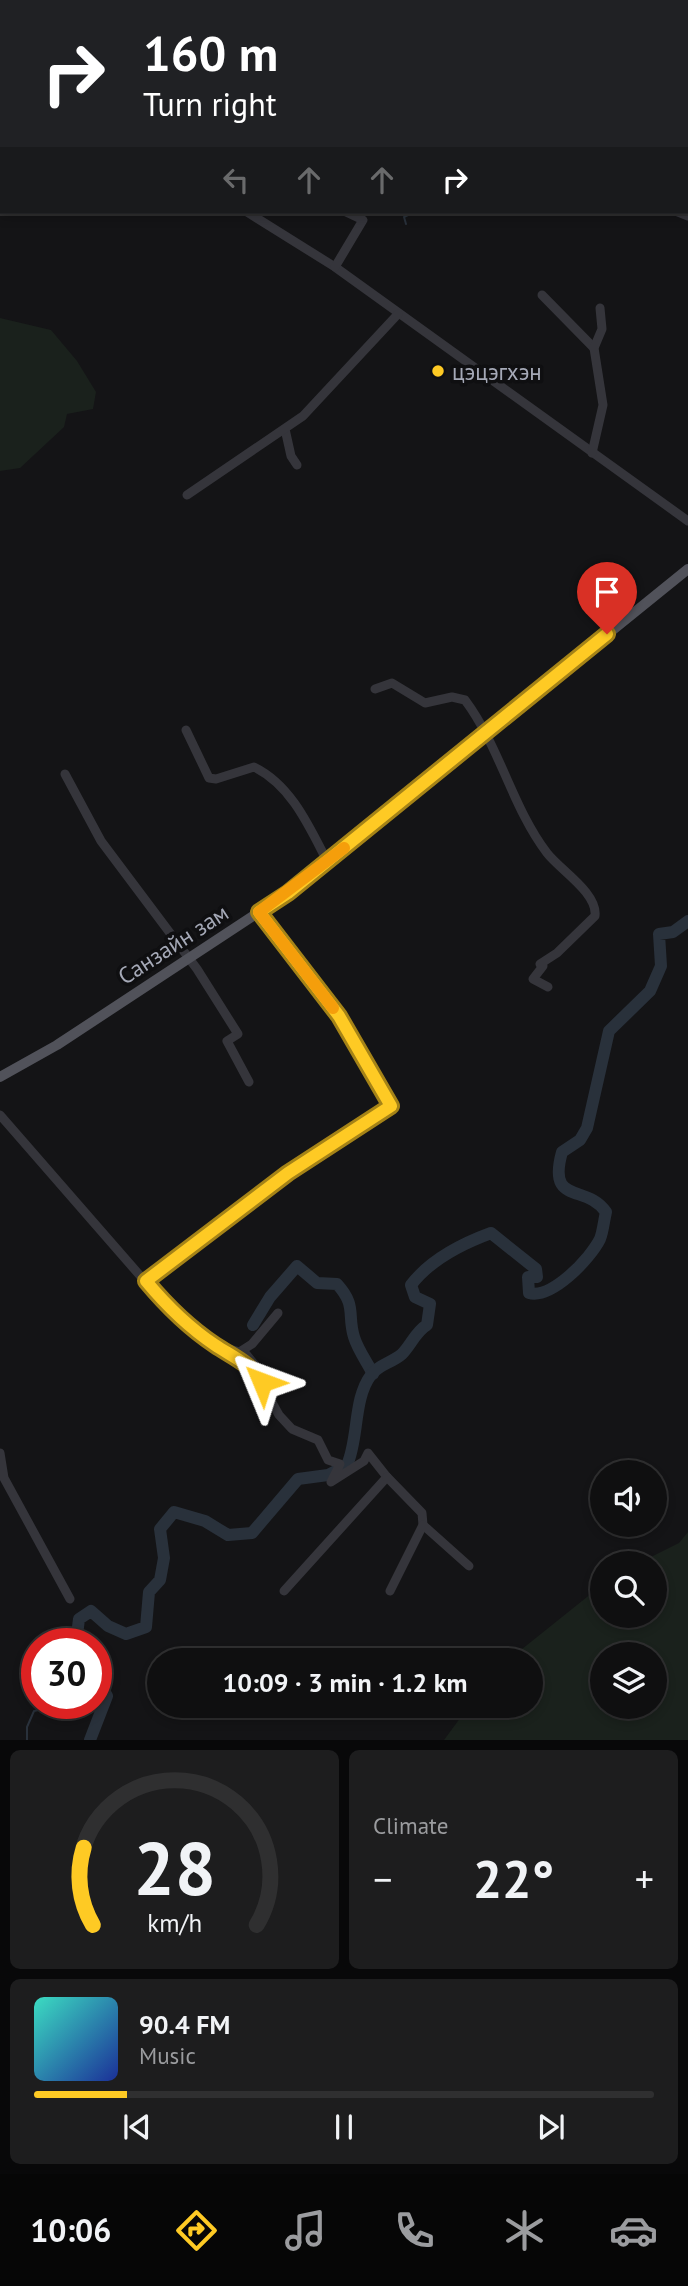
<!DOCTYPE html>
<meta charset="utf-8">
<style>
body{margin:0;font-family:"PT Sans",sans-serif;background:#1d1d1e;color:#f1f3f6;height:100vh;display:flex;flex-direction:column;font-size:26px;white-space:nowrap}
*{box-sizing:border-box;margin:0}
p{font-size:23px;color:#9b9c9f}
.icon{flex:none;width:38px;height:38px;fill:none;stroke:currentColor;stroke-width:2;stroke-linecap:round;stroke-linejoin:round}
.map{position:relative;height:1740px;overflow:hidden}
.panel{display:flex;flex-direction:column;gap:10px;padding:10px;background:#080809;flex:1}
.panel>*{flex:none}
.banner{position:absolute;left:0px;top:0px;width:690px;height:214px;box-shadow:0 4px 10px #0003,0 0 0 2px #2f2f30;background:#202124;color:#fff;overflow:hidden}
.controls{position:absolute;left:590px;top:1460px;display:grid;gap:14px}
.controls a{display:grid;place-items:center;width:77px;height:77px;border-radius:50%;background:#0f0f10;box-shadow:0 4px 10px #0003,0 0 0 2px #2f2f30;font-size:35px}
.speed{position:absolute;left:21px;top:1628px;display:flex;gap:14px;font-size:35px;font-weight:700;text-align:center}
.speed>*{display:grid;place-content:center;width:91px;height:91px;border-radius:50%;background:#0f0f10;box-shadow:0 4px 10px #0003,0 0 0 2px #2f2f30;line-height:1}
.speed .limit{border:10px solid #d22;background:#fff;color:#111}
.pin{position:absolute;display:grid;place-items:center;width:60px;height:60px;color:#fff;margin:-72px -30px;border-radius:50% 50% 50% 0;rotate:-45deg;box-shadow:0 0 7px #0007}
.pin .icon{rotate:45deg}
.me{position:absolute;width:77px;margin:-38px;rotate:314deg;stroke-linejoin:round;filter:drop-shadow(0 0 5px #0008)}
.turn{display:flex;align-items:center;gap:24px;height:147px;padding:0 28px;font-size:32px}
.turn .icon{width:91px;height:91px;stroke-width:2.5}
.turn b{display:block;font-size:49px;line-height:60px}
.lanes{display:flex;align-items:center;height:66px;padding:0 28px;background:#0003;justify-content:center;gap:35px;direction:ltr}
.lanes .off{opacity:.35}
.big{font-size:52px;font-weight:700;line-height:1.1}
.panel .widget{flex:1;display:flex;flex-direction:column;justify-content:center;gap:10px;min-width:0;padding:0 24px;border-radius:10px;background:#1d1d1e}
.panel .dial{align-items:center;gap:0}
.dial svg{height:182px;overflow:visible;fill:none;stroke:#2f2f30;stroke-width:7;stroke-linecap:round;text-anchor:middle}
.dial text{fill:#f1f3f6;stroke:none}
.song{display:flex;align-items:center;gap:21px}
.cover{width:84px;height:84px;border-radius:10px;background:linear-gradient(135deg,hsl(170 70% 55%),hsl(230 70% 35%))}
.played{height:7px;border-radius:4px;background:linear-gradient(90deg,#feca24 15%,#2f2f30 15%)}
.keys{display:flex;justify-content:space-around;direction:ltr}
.heat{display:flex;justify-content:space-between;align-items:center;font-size:38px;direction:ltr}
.panel .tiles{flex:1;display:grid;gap:10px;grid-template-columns:1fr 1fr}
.widget:last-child{grid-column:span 2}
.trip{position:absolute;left:147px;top:1648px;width:396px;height:70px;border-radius:35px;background:#0f0f10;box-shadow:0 4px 10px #0003,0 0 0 2px #2f2f30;font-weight:700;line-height:70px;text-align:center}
.menu{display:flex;height:112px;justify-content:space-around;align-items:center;background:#060606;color:#9b9c9f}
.menu .icon{width:49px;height:49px}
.menu .on{color:#feca24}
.menu b{font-size:32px;color:#f1f3f6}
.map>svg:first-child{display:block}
</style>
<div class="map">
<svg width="688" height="1740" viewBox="0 0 688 1740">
<rect width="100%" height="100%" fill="#141416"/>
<!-- green -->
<g fill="#1a211c" fill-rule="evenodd">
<path d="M 0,318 L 51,330 L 77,361 L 96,392 L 93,409 L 67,414 L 64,427 L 20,468 L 0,471 Z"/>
<path d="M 688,1532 L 688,1740 L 444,1740 L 469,1706 L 530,1706 L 530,1661 L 507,1661 L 602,1585 L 602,1615 L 654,1615 L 654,1563 L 639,1563 L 679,1543 ZM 602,1654 L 654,1654 L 654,1706 L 602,1706 Z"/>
</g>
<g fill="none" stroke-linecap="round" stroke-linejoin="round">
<!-- stream -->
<g stroke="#29313b" stroke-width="2">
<path d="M 406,224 L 404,217 L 414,212"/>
<path d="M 72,1643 L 75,1637"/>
<path d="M 37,1659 L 37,1669"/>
<path d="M 27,1740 L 27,1727 L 34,1711 L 48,1708 L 51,1703"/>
</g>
<!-- river -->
<g stroke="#29313b" stroke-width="12">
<path d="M 253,1325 L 270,1297 L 297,1266 L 317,1283 L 337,1284 C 357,1306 347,1314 354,1337 C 358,1350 367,1362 373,1374"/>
<path d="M 76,1643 L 79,1619 L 91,1611 L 108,1626 L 126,1634 L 146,1627 L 149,1592 L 160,1580 L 164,1558 L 160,1529 L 174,1512 L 205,1521 L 228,1535 L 252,1533 L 298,1479 L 328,1475 L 347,1465 C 359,1438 353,1399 371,1375 C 379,1364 392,1363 402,1354 C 411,1345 416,1331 427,1325 L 430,1304 L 415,1297 L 411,1285 C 430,1260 461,1244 491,1233 L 536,1269 L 537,1277 L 528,1277 L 529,1293 C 552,1299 590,1259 600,1239 C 603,1232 604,1220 606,1212 C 586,1183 547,1206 562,1152 L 580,1140 L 587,1128 L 609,1031 L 650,991 L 661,966 L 659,934 L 673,932 L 688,921"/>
<path d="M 90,1740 L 107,1696 L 96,1677"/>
</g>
<!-- minor -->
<g stroke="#35353b" stroke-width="9">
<path d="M 63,0 L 66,2"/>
<path d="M 250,0 L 255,2"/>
<path d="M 75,2 L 76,0"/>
<path d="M 271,2 L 272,0"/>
<path d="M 545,2 L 545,0"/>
<path d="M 0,55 L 2,56"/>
<path d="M 247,212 L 335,267 L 688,521"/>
<path d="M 678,212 L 688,216"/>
<path d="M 335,267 L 363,220 L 346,212"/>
<path d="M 542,295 L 594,348"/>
<path d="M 285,429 L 291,456 L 297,465"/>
<path d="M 592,453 L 603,405 L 594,348 L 602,329 L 600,308"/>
<path d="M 187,495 L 303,416 L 398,314"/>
<path d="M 375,689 L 392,683 L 425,703 L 452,697 L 465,700 C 500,747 512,807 547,853 C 560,870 598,893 595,916 L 557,953 L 540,964 L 543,966 L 533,979 L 548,987"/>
<path d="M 186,730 L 209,778 L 216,779 L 254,767 C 291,785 309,826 327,861"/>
<path d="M 65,774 L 101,841 L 197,969 L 238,1034 L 227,1041 L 249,1082"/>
<path d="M 0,1115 L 170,1310 L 215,1345 L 252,1367 L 279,1415 L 292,1429 L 318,1440 L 328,1460 L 340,1464 L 331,1482 L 364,1461 L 368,1453 L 387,1477 L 284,1591"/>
<path d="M 146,1281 L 288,1173 L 391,1106 L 339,1016 L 259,912"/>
<path d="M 226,1348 L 246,1354 L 259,1370"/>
<path d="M 241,1351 L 252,1344 L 278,1313"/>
<path d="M 0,1453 L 4,1478 L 70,1599"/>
<path d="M 387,1477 L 422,1513 L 423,1525 L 390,1591"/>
<path d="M 423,1525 L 469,1566"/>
</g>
<!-- major -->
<path stroke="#51525a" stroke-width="10" d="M 0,1077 L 57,1045 L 288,893 L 688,569"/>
</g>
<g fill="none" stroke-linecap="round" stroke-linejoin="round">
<!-- route casing -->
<g stroke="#a58317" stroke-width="18">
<path id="route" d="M 262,1382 C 249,1363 233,1357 215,1345 C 188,1327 166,1305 146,1281 L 288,1173 L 391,1106 L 339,1016 L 259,912 L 288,893 L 607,634"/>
</g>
<!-- route -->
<use href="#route" stroke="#feca24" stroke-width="12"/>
<!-- slow -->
<path stroke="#f59e0b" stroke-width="12" d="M 333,1008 L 259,912 L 344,848"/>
</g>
<!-- markers -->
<circle fill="#feca24" stroke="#0f0f11" stroke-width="2.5" cx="438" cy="371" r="7"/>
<g text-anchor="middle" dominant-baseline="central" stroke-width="7" stroke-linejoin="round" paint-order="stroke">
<!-- poi labels -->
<g font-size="23" fill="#a5a9b7" stroke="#0f0f11" text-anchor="start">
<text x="452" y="371">цэцэгхэн</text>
</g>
<!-- street labels -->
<g font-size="23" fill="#a5a9b7" stroke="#0f0f11">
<text transform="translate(173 944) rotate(-33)">Санзайн зам</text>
</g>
</g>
</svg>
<div class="controls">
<a><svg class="icon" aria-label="sound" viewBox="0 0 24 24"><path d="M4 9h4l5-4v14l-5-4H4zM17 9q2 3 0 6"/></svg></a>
<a><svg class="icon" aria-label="search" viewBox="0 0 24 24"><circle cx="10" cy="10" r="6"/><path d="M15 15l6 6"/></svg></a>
<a><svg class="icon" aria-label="layers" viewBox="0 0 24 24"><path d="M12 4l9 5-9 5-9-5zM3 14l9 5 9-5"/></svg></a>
</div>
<div class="speed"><div class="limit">30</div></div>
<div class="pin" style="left:607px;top:634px;background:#d93025"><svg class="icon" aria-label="arrive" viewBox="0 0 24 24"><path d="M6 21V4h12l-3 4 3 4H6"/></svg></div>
<svg class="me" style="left:262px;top:1382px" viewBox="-20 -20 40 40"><path d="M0-17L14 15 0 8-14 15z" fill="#feca24" stroke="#fff" stroke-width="4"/></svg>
<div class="trip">10:09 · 3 min · 1.2 km</div>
<div class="banner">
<div class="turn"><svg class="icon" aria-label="right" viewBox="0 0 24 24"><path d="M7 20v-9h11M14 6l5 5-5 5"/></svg><div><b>160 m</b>Turn right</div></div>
<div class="lanes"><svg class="icon off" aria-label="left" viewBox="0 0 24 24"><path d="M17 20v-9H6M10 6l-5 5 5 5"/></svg><svg class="icon off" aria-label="ahead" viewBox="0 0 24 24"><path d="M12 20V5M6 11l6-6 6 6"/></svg><svg class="icon off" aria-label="ahead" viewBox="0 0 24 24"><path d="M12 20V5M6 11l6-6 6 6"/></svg><svg class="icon" aria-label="right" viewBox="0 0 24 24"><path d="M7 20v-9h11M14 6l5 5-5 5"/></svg></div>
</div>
</div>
<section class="panel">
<div class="tiles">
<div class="widget dial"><svg viewBox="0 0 100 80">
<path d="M14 69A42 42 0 1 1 86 69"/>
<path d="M14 69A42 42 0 0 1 10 35" stroke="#feca24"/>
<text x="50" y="56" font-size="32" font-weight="700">28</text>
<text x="50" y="72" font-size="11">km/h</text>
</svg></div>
<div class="widget"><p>Climate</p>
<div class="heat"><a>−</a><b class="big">22°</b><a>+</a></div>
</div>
<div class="widget">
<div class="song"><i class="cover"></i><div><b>90.4 FM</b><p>Music</p></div></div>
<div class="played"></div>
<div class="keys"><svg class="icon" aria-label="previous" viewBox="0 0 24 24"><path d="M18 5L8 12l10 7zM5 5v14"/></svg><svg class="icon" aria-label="pause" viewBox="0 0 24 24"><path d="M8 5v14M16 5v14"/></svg><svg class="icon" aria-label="next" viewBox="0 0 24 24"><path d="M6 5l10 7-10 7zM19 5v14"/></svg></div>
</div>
</div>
</section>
<nav class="menu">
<b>10:06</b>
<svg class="icon on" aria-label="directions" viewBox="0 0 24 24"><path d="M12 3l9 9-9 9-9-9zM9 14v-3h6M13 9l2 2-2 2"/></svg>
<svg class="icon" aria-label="music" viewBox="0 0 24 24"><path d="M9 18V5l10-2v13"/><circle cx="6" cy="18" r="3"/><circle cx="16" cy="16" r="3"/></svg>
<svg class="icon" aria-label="phone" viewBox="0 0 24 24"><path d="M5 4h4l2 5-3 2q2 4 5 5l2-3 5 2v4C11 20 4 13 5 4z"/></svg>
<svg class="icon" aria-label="climate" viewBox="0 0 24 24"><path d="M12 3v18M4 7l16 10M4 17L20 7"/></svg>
<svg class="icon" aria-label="car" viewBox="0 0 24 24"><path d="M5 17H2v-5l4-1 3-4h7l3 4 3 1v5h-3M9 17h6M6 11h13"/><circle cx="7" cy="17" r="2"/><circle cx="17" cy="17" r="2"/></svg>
</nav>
